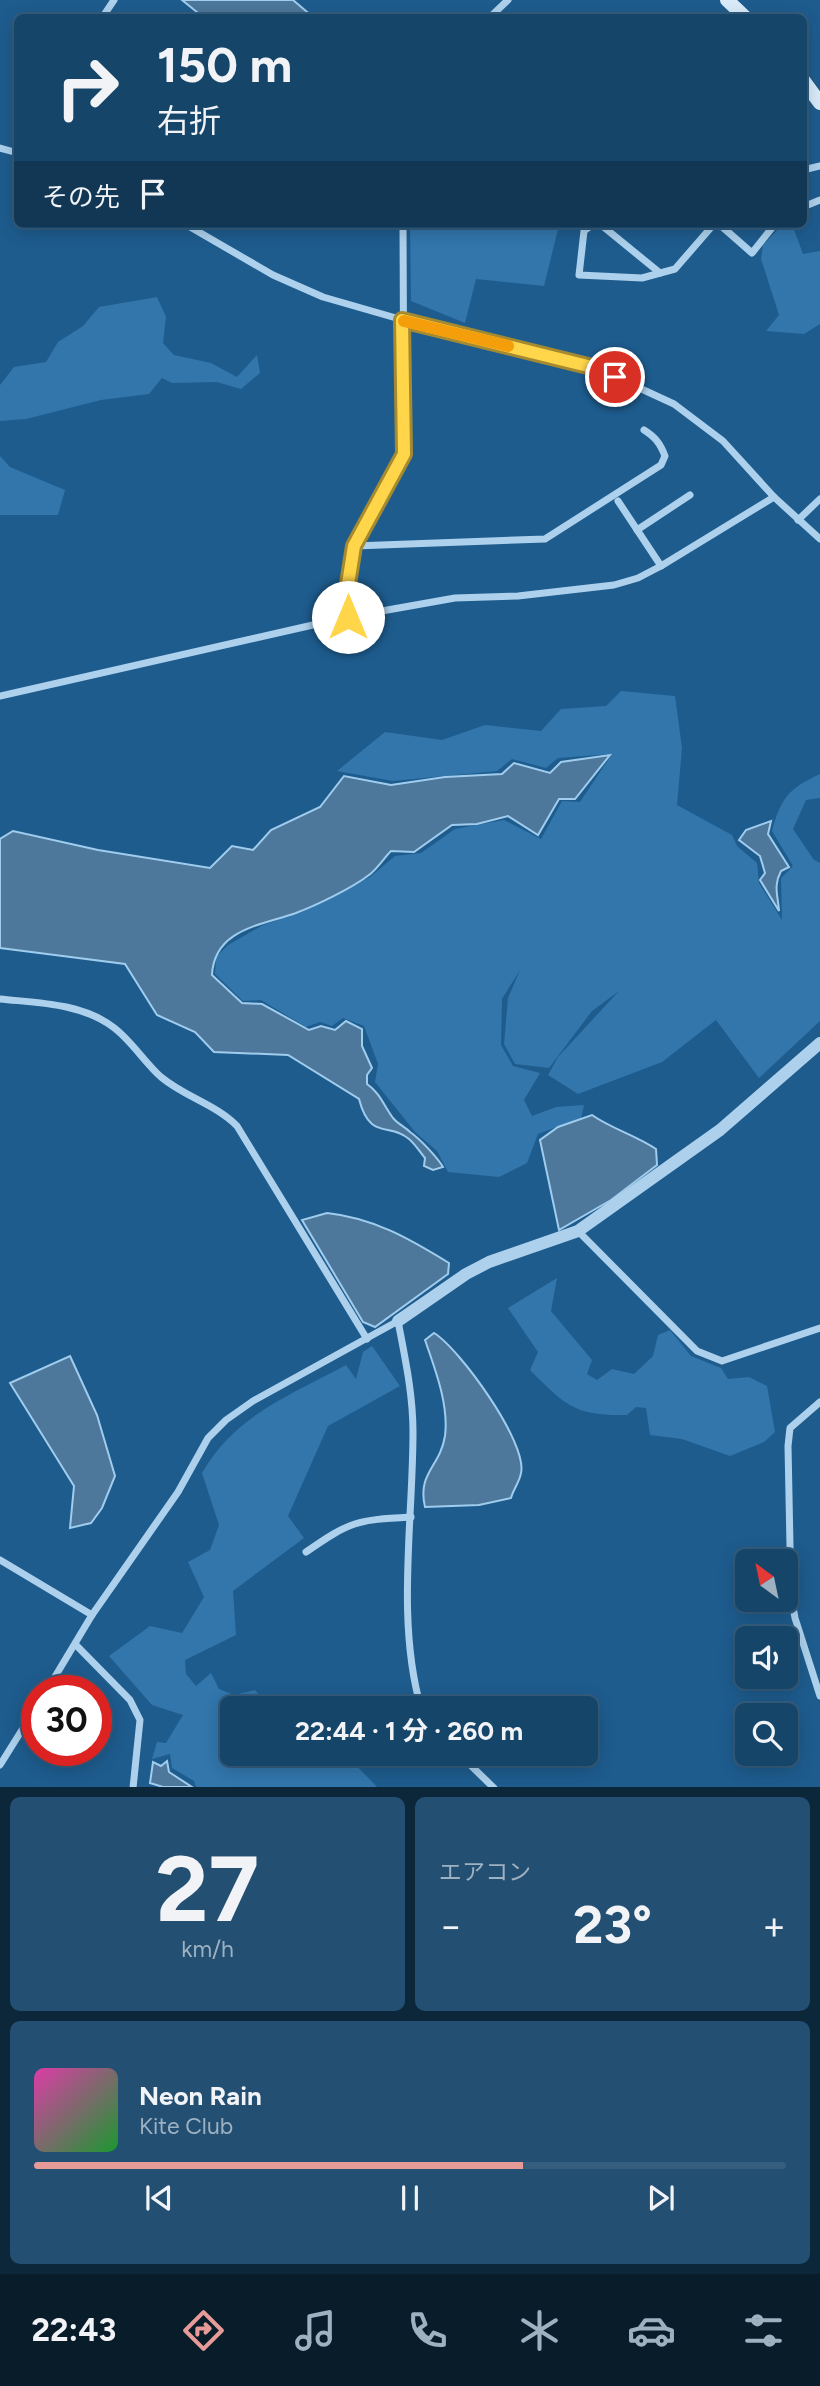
<!DOCTYPE html>
<html lang="ja">
<meta charset="utf-8">
<style>
body{margin:0;font-family:Figtree,"Noto Sans JP",sans-serif;background:#234f72;color:#f1f3f6;height:100vh;display:flex;flex-direction:column;font-size:26px;white-space:nowrap}
*{box-sizing:border-box;margin:0}
p{font-size:23px;color:#9eb1c1}
.icon{flex:none;width:38px;height:38px;fill:none;stroke:currentColor;stroke-width:2;stroke-linecap:round;stroke-linejoin:round}
.map{position:relative;height:1787px;overflow:hidden}
.details{display:flex;flex-direction:column;gap:10px;padding:10px;background:#0c263a;flex:1}
.details>*{flex:none}
.hud{position:absolute;left:14px;top:14px;width:793px;height:214px;border-radius:10px;box-shadow:0 4px 18px #0003,0 0 0 2px #355d7e;background:#16456a;color:#f1f3f6;overflow:hidden}
.needle{width:46px;rotate:327deg}
.tools{position:absolute;left:735px;top:1549px;display:grid;gap:14px}
.tools a{display:grid;place-items:center;width:63px;height:63px;border-radius:10px;background:#16456a;box-shadow:0 4px 18px #0003,0 0 0 2px #355d7e;font-size:35px}
.speed{position:absolute;left:21px;top:1675px;display:flex;gap:14px;font-size:35px;font-weight:700;text-align:center}
.speed>*{display:grid;place-content:center;width:91px;height:91px;border-radius:50%;background:#16456a;box-shadow:0 4px 18px #0003,0 0 0 2px #355d7e;line-height:1}
.speed .limit{border:10px solid #d22;background:#fff;color:#111}
.pin{position:absolute;display:grid;place-items:center;width:60px;height:60px;color:#fff;margin:-30px;border:4px solid #fff;border-radius:50%;box-shadow:0 2px 7px #0007}
.me{position:absolute;width:77px;margin:-38px;rotate:0deg;stroke-linejoin:round;filter:drop-shadow(0 0 5px #0008)}
.turn{display:flex;align-items:center;gap:24px;height:147px;padding:0 28px;font-size:32px}
.turn .icon{width:91px;height:91px;stroke-width:2.5}
.turn b{display:block;font-size:49px;line-height:60px}
.then{display:flex;align-items:center;height:66px;padding:0 28px;background:#0003;gap:14px;font-size:26px}
.big{font-size:52px;font-weight:700;line-height:1.1}
.details .tile{flex:1;display:flex;flex-direction:column;justify-content:center;gap:10px;min-width:0;padding:0 24px;border-radius:10px;background:#234f72}
.details .dial{align-items:center;gap:0}
.dial b{font-size:91px;line-height:1}
.song{display:flex;align-items:center;gap:21px}
.cover{width:84px;height:84px;border-radius:10px;background:linear-gradient(135deg,hsl(320 70% 55%),hsl(130 70% 35%))}
.played{height:7px;border-radius:4px;background:linear-gradient(90deg,#e69b98 65%,#355d7e 65%)}
.keys{display:flex;justify-content:space-around;direction:ltr}
.heat{display:flex;justify-content:space-between;align-items:center;font-size:38px;direction:ltr}
.details .tiles{flex:1;display:grid;gap:10px;grid-template-columns:1fr 1fr}
.tile:last-child{grid-column:span 2}
.trip{position:absolute;left:220px;top:1696px;width:378px;height:70px;border-radius:10px;background:#16456a;box-shadow:0 4px 18px #0003,0 0 0 2px #355d7e;font-weight:700;line-height:70px;text-align:center}
.tabs{display:flex;height:112px;justify-content:space-around;align-items:center;background:#091c2a;color:#9eb1c1}
.tabs .icon{width:49px;height:49px}
.tabs .selected{color:#e69b98}
.tabs b{font-size:32px;color:#f1f3f6}
.map>svg:first-child{display:block}
</style>
<div class="map">
<svg width="820" height="1788" viewBox="0 0 820 1788">
<rect width="100%" height="100%" fill="#1e5c8e"/>
<!-- green -->
<g fill="#3276ac">
<path d="M 410,224 L 583,224 L 558,229 L 544,286 L 476,279 L 465,323 L 411,301 Z"/>
<path d="M 783,224 L 792,224 L 803,254 L 820,251 L 820,324 L 804,334 L 766,331 L 779,315 L 761,259 L 763,245 Z"/>
<path d="M 157,297 L 166,317 L 163,343 L 174,355 L 211,363 L 237,377 L 257,355 L 260,373 L 241,389 L 217,382 L 172,383 L 162,378 L 149,394 L 101,400 L 26,419 L 0,421 L 0,385 L 14,367 L 46,362 L 58,342 L 83,326 L 99,307 Z"/>
<path d="M 0,456 L 10,467 L 65,490 L 58,515 L 0,515 Z"/>
<path d="M 621,691 L 675,696 L 682,748 L 677,805 L 732,835 L 737,846 L 757,863 L 759,883 L 782,920 L 781,878 L 793,866 L 772,831 C 781,798 788,789 820,774 L 820,798 L 806,800 L 793,829 L 814,860 L 820,863 L 820,1021 L 759,1078 L 716,1020 L 662,1062 L 578,1094 L 548,1075 L 558,1057 L 619,991 L 592,1011 L 549,1068 L 515,1064 L 504,1044 L 508,998 L 520,970 L 502,999 L 501,1045 L 513,1066 L 540,1073 L 524,1100 L 532,1116 L 556,1107 L 584,1105 L 581,1118 L 538,1134 L 527,1163 L 499,1177 L 448,1172 L 437,1151 L 415,1132 L 375,1082 L 378,1064 L 364,1026 L 343,1018 L 332,1026 L 320,1022 L 306,1027 L 261,1000 L 243,1001 L 215,974 L 216,957 L 228,945 L 263,925 L 302,912 L 370,877 L 395,856 L 421,853 L 455,829 L 504,820 L 541,839 L 562,801 L 580,802 L 612,754 L 558,758 L 546,768 L 512,759 L 497,771 L 393,781 L 337,771 L 385,732 L 442,740 L 485,725 L 541,731 L 561,709 L 606,706 Z"/>
<path d="M 557,1278 L 551,1311 L 592,1360 L 587,1374 L 597,1380 L 612,1369 L 634,1374 L 653,1356 L 658,1335 L 670,1330 L 691,1356 L 721,1368 L 728,1379 L 749,1377 L 767,1386 L 775,1432 L 764,1442 L 730,1456 L 682,1439 L 650,1435 L 646,1408 L 636,1407 L 627,1415 C 575,1416 566,1406 530,1370 L 538,1352 L 508,1308 Z"/>
<path d="M 372,1346 L 400,1386 L 328,1426 L 288,1516 L 304,1538 L 233,1591 L 236,1635 L 185,1660 L 186,1674 L 196,1686 L 211,1673 L 219,1689 L 234,1695 L 255,1690 L 270,1708 L 233,1708 L 233,1754 L 330,1754 L 351,1760 L 377,1787 L 196,1787 L 194,1781 L 172,1768 L 170,1754 L 152,1759 L 157,1742 L 166,1743 L 183,1715 L 152,1705 L 109,1656 L 150,1626 L 182,1633 L 204,1597 L 188,1562 L 210,1550 L 219,1525 L 202,1473 C 235,1415 289,1396 346,1365 L 356,1379 L 363,1352 Z"/>
</g>
<!-- water -->
<g fill="#4d779b" stroke="#a0cdee" stroke-width="2">
<path d="M 182,0 L 293,0 L 313,17 L 203,17 Z"/>
<path d="M 610,755 L 575,799 L 559,799 L 538,835 L 508,816 L 477,824 L 452,825 L 414,852 L 391,851 C 384,858 377,869 369,875 C 352,888 317,905 296,913 C 262,925 214,929 212,975 L 242,1003 L 262,1004 L 309,1030 L 321,1026 L 335,1030 L 346,1021 L 362,1029 L 362,1046 L 372,1068 L 367,1075 L 367,1084 C 380,1093 384,1106 393,1118 C 398,1124 405,1127 410,1132 C 420,1139 437,1157 443,1167 L 433,1170 L 424,1166 L 425,1158 C 420,1152 415,1144 409,1139 C 389,1122 370,1141 359,1099 L 288,1055 L 214,1052 L 195,1032 L 157,1015 L 125,964 L 0,948 L 0,839 L 13,831 L 98,850 L 210,868 L 232,846 L 253,850 L 271,830 L 320,807 L 344,776 L 391,785 L 445,777 L 502,774 L 514,763 L 550,773 L 561,762 Z"/>
<path d="M 771,821 L 768,834 L 789,867 L 781,871 C 773,886 778,895 779,911 L 760,880 L 765,873 L 760,856 L 739,840 L 746,830 Z"/>
<path d="M 592,1115 C 612,1129 635,1135 656,1149 L 657,1165 L 611,1200 L 559,1230 L 540,1140 L 558,1127 Z"/>
<path d="M 327,1213 C 374,1218 410,1239 449,1263 L 448,1274 L 375,1327 L 363,1322 L 302,1220 Z"/>
<path d="M 434,1333 C 459,1348 528,1443 521,1473 C 520,1481 513,1490 511,1498 L 479,1505 L 425,1507 C 417,1473 440,1467 445,1436 C 449,1405 435,1369 425,1340 Z"/>
<path d="M 70,1356 L 97,1415 L 115,1476 L 102,1508 L 91,1523 L 70,1528 L 74,1486 L 10,1383 Z"/>
<path d="M 167,1761 L 169,1772 L 192,1787 L 163,1787 L 150,1783 L 153,1762 L 161,1766 Z"/>
</g>
<g fill="none" stroke-linecap="round" stroke-linejoin="round">
<!-- minor -->
<g stroke="#add1ed" stroke-width="7">
<path d="M 102,18 L 114,0"/>
<path d="M 489,18 L 508,0"/>
<path d="M 0,148 L 18,153"/>
<path d="M 803,170 L 820,166"/>
<path d="M 803,207 L 820,200"/>
<path d="M 185,224 L 273,275 L 323,297 L 403,320 L 596,368 L 674,404 L 723,441 L 774,497 L 820,539"/>
<path d="M 593,224 L 584,231 L 579,275 L 642,278 L 675,269 L 714,224"/>
<path d="M 600,224 L 660,273"/>
<path d="M 719,224 L 752,253 L 775,224"/>
<path d="M 618,501 L 661,566"/>
<path d="M 798,520 L 820,499"/>
<path d="M 637,530 L 690,495"/>
<path d="M 354,546 L 545,539 L 661,465 L 665,456 C 660,443 655,437 644,430"/>
<path d="M 348,617 L 345,603 L 354,546 L 404,454 L 403,224"/>
<path d="M 0,696 L 348,617 L 455,598 L 518,596 L 614,585 L 638,578 L 661,566 L 774,497"/>
<path d="M 0,999 C 38,1003 81,1003 113,1027 C 131,1040 144,1062 161,1077 C 185,1097 215,1104 237,1126 L 367,1339"/>
<path d="M 578,1231 L 697,1351 L 722,1361 L 820,1328"/>
<path d="M 820,1402 L 790,1428 L 788,1446 L 791,1596 L 795,1618 L 820,1696"/>
<path d="M 306,1552 C 351,1521 356,1520 411,1517"/>
<path d="M 0,1560 L 92,1615"/>
<path d="M 76,1645 L 130,1700 L 140,1720 L 133,1788"/>
<path d="M 47,1690 L 92,1615 L 178,1492 L 208,1438 L 226,1420 L 253,1401 L 398,1321 C 405,1358 413,1394 413,1432 C 413,1522 396,1621 421,1708"/>
<path d="M 459,1754 L 494,1788"/>
<path d="M 0,1765 L 37,1706"/>
</g>
<!-- tertiary -->
<path stroke="#add1ed" stroke-width="12" d="M 398,1321 L 466,1274 L 489,1262 L 578,1231 L 720,1130 L 820,1043"/>
<!-- secondary -->
<g stroke="#d9ebf9" stroke-width="14">
<path d="M 727,0 L 746,18"/>
<path d="M 803,80 L 820,103"/>
</g>
</g>
<g fill="none" stroke-linecap="round" stroke-linejoin="round">
<!-- route casing -->
<g stroke="#a68a30" stroke-width="18">
<path id="route" d="M 348,617 L 345,603 L 354,546 L 404,454 L 402,320 L 596,368 L 615,377"/>
</g>
<!-- route -->
<use href="#route" stroke="#ffd54a" stroke-width="12"/>
<!-- slow -->
<path stroke="#f59e0b" stroke-width="12" d="M 404,321 L 508,346"/>
</g>
</svg>
<div class="tools">
<a><svg class="needle" viewBox="-14 -14 28 28"><path d="M0-13l5 13h-10z" fill="#e53935"/><path d="M0 13l5-13h-10z" fill="#9eb1c1"/></svg></a>
<a><svg class="icon" aria-label="sound" viewBox="0 0 24 24"><path d="M4 9h4l5-4v14l-5-4H4zM17 9q2 3 0 6"/></svg></a>
<a><svg class="icon" aria-label="search" viewBox="0 0 24 24"><circle cx="10" cy="10" r="6"/><path d="M15 15l6 6"/></svg></a>
</div>
<div class="speed"><div class="limit">30</div></div>
<div class="pin" style="left:615px;top:377px;background:#d93025"><svg class="icon" aria-label="arrive" viewBox="0 0 24 24"><path d="M6 21V4h12l-3 4 3 4H6"/></svg></div>
<svg class="me" style="left:348px;top:617px" viewBox="-20 -20 40 40"><circle r="19" fill="#fff"/><path d="M0-13L10 11 0 6-10 11z" fill="#ffd54a"/></svg>
<div class="trip">22:44 · 1 分 · 260 m</div>
<div class="hud">
<div class="turn"><svg class="icon" aria-label="right" viewBox="0 0 24 24"><path d="M7 20v-9h11M14 6l5 5-5 5"/></svg><div><b>150 m</b>右折</div></div>
<div class="then">その先<svg class="icon" aria-label="arrive" viewBox="0 0 24 24"><path d="M6 21V4h12l-3 4 3 4H6"/></svg></div>
</div>
</div>
<section class="details">
<div class="tiles">
<div class="tile dial"><b>27</b><p>km/h</p></div>
<div class="tile"><p>エアコン</p>
<div class="heat"><a>−</a><b class="big">23°</b><a>+</a></div>
</div>
<div class="tile">
<div class="song"><i class="cover"></i><div><b>Neon Rain</b><p>Kite Club</p></div></div>
<div class="played"></div>
<div class="keys"><svg class="icon" aria-label="previous" viewBox="0 0 24 24"><path d="M18 5L8 12l10 7zM5 5v14"/></svg><svg class="icon" aria-label="pause" viewBox="0 0 24 24"><path d="M8 5v14M16 5v14"/></svg><svg class="icon" aria-label="next" viewBox="0 0 24 24"><path d="M6 5l10 7-10 7zM19 5v14"/></svg></div>
</div>
</div>
</section>
<nav class="tabs">
<b>22:43</b>
<svg class="icon selected" aria-label="directions" viewBox="0 0 24 24"><path d="M12 3l9 9-9 9-9-9zM9 14v-3h6M13 9l2 2-2 2"/></svg>
<svg class="icon" aria-label="music" viewBox="0 0 24 24"><path d="M9 18V5l10-2v13"/><circle cx="6" cy="18" r="3"/><circle cx="16" cy="16" r="3"/></svg>
<svg class="icon" aria-label="phone" viewBox="0 0 24 24"><path d="M5 4h4l2 5-3 2q2 4 5 5l2-3 5 2v4C11 20 4 13 5 4z"/></svg>
<svg class="icon" aria-label="climate" viewBox="0 0 24 24"><path d="M12 3v18M4 7l16 10M4 17L20 7"/></svg>
<svg class="icon" aria-label="car" viewBox="0 0 24 24"><path d="M5 17H2v-5l4-1 3-4h7l3 4 3 1v5h-3M9 17h6M6 11h13"/><circle cx="7" cy="17" r="2"/><circle cx="17" cy="17" r="2"/></svg>
<svg class="icon" aria-label="filters" viewBox="0 0 24 24"><path d="M4 7h16M4 17h16"/><circle cx="9" cy="7" r="2"/><circle cx="15" cy="17" r="2"/></svg>
</nav>
